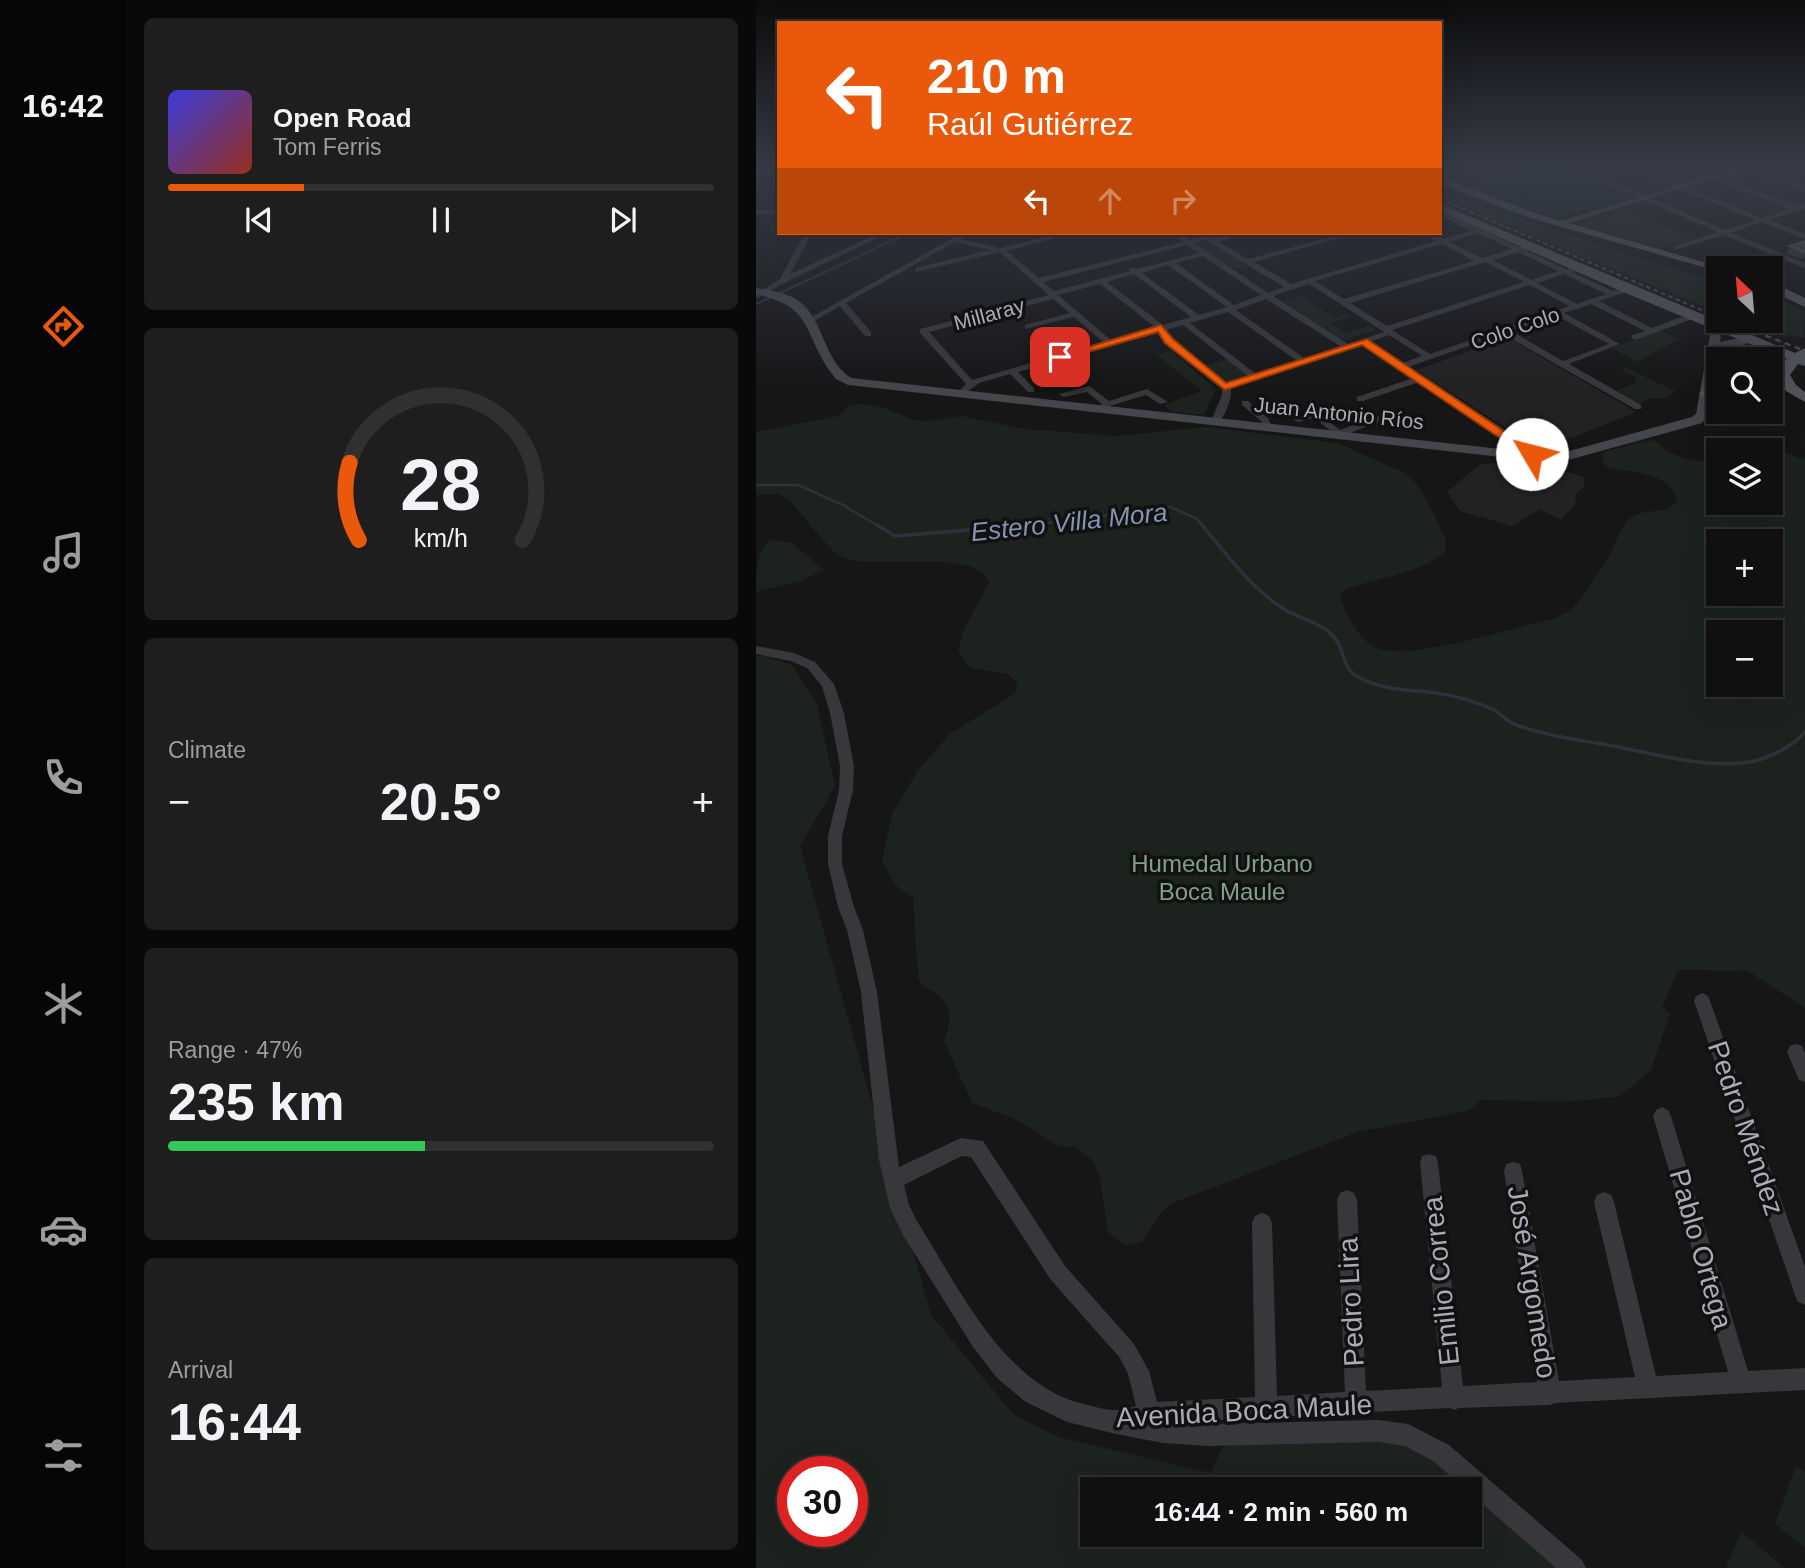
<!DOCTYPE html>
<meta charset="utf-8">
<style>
body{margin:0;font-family:Arial,sans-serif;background:#1e1e1f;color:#f1f3f6;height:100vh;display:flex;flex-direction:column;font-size:26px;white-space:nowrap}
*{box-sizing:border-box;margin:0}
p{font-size:23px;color:#9c9d9f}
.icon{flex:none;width:38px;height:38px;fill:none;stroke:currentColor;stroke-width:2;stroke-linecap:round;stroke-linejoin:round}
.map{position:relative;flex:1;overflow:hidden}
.drawer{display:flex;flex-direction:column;gap:18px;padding:18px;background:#090909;width:630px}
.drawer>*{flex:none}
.top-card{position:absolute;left:21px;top:21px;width:665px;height:214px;border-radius:0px;box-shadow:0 7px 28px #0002,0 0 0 2px #303031;background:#ea580c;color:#fff;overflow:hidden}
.needle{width:46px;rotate:334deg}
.buttons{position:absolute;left:950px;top:256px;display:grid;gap:14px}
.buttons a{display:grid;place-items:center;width:77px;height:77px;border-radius:0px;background:#101011;box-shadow:0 7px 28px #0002,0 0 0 2px #303031;font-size:35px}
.speed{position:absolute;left:21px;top:1456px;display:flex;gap:14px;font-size:35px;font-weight:700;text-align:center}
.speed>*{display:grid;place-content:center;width:91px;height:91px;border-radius:50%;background:#101011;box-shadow:0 7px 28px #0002,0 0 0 2px #303031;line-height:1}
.speed .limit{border:10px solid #d22;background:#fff;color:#111}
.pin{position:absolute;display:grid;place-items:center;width:60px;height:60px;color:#fff;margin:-30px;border-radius:14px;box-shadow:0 4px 10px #0006}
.me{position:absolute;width:77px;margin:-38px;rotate:307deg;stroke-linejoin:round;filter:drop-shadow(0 0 5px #0008)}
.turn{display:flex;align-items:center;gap:24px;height:147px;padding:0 35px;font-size:32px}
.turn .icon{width:91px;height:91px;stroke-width:2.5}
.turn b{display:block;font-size:49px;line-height:60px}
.lanes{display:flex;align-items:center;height:66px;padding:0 35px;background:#0003;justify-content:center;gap:35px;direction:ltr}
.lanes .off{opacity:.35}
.big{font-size:52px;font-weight:800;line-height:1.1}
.drawer .widget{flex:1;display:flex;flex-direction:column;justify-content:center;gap:10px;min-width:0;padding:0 24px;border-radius:10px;background:#1e1e1f}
.drawer .dial{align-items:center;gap:0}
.dial svg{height:182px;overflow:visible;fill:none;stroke:#303031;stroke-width:7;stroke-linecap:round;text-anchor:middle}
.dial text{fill:#f1f3f6;stroke:none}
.song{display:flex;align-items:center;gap:21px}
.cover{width:84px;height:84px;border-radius:10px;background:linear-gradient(135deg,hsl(240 70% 55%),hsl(10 70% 35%))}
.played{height:7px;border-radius:4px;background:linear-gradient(90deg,#ea580c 25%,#303031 25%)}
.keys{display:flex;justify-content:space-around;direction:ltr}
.heat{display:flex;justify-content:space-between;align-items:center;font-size:38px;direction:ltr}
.charge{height:10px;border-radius:5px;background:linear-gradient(90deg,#34c759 47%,#303031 0)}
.trip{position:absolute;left:324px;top:1477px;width:402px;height:70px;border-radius:0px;background:#101011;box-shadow:0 7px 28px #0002,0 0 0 2px #303031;font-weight:800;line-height:70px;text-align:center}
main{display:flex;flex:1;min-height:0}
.menu{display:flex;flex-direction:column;width:126px;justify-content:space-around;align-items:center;background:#060607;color:#9c9d9f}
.menu .icon{width:49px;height:49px}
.menu .active{color:#ea580c}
.menu b{font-size:32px;color:#f1f3f6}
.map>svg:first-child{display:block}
</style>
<main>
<nav class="menu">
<b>16:42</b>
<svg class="icon active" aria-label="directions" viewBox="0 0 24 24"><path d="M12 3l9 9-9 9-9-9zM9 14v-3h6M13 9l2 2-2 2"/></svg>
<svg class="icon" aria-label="music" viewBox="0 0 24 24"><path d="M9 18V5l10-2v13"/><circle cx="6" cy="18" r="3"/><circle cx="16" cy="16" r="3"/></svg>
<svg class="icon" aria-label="phone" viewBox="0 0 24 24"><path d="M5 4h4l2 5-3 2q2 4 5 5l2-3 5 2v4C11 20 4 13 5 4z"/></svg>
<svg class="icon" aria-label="climate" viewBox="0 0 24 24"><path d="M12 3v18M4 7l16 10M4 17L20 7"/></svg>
<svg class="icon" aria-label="car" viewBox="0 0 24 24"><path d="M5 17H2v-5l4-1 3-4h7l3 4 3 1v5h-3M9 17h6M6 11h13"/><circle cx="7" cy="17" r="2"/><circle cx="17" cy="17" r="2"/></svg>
<svg class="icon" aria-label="filters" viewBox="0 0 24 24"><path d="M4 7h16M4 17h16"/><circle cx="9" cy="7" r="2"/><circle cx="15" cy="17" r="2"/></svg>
</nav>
<section class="drawer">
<div class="widget">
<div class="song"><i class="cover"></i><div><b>Open Road</b><p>Tom Ferris</p></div></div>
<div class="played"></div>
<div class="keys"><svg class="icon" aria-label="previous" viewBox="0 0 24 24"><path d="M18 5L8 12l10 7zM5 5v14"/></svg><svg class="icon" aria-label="pause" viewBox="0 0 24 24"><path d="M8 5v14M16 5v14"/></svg><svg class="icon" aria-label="next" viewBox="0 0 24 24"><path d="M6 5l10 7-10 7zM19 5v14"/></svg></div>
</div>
<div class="widget dial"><svg viewBox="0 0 100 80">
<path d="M14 69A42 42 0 1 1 86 69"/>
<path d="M14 69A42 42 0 0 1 10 35" stroke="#ea580c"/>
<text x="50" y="56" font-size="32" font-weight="700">28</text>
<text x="50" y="72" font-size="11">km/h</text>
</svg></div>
<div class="widget"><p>Climate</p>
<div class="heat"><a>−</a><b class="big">20.5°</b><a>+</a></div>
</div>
<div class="widget"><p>Range · 47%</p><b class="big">235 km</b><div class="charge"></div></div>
<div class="widget"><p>Arrival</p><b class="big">16:44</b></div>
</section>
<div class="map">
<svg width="1049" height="1568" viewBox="0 0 1049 1568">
<rect width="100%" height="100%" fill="#161617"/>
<!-- built -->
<g fill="#222224">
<path d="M 872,210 L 939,238 L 906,249 L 820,225 Z"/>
<path d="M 752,338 L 877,410 L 879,413 L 784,450 L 660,370 Z"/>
<path d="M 737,463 L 812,472 L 828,477 L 828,486 L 819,495 L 820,503 L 805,520 L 784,509 L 756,526 L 704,511 L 691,492 L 724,464 Z"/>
</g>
<!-- green -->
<g fill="#1c221e" fill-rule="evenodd">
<path d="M 781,169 L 812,169 L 875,196 L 800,218 L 712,188 Z"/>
<path d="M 684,191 L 863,252 L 962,281 L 962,312 L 801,247 L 684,194 Z"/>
<path d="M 423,233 L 438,233 L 492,266 L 477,269 Z"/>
<path d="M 544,296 L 578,317 L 592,313 L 596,316 L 574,323 L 589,333 L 613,326 L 620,330 L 589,340 L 581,339 L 526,301 Z"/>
<path d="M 1015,297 L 1049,312 L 1048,338 L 1034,335 L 1027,337 L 984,320 L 1015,320 Z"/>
<path d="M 905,330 L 922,339 L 881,362 L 856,348 Z"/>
<path d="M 980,344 L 1021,359 L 1015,364 L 1015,359 L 964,359 L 969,348 Z"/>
<path d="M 414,351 L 460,389 L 448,415 L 417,412 L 408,405 L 446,391 L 400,354 Z"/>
<path d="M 472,359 L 495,376 L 471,383 L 449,366 Z"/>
<path d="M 871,368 L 919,391 L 910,399 L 896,398 L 881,405 L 858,392 L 880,383 L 879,377 L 865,370 Z"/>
<path d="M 105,404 L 126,407 L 158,420 L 173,421 L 205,416 L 269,429 L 360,436 L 450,427 L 581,443 L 649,473 L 661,484 L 673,504 L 690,540 L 690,550 C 661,577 622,576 586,591 L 584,597 C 591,615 600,636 617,646 C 646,664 760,627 797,619 L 816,609 L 828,594 L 854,555 L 864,531 L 873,518 L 884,513 L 913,509 L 921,501 C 916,473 875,472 852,468 L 847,463 L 847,452 L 894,440 C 903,441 906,448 913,452 C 927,459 947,463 962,463 L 962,502 L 1015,502 L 1015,450 L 989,450 C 1009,436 1028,457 1049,459 L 1049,1008 L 992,971 L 922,970 L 906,1007 L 914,1013 L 895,1070 L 864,1096 L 813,1102 L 725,1100 L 712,1111 L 601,1132 L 414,1204 L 405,1213 L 387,1241 L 369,1245 L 352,1233 L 344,1178 L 336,1160 L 319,1147 L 303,1146 L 259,1119 L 216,1103 L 188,1041 C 194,1025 198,1009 182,995 C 174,988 167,989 162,978 L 157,898 L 139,885 L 126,861 L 136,814 L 162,770 L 195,733 L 260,693 L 261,683 L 252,674 L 214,668 L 202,651 L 206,634 L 233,582 C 220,546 113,573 84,556 C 71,548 44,512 33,499 L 23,494 L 0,495 L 0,432 L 83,416 L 92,406 ZM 962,541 L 1015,541 L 1015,593 L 962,593 ZM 962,632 L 1015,632 L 1015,684 L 962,684 Z"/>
<path d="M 15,540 L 36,543 L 68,570 L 45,581 L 0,592 C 0,574 0,548 15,540 Z"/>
<path d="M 4,655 L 36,665 L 61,704 L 79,786 L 44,846 L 175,1315 L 258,1415 L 303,1437 L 455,1473 L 477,1421 L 664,1437 L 803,1568 L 0,1568 L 0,656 ZM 37,1472 L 96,1472 L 96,1531 L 37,1531 ZM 336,1489 L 714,1489 L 714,1535 L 336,1535 Z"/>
<path d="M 1040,1466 L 1049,1473 L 1049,1548 L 1019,1524 Z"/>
<path d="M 985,1532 L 1029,1568 L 970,1568 Z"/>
</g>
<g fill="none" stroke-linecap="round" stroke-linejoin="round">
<!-- stream-far2 -->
<g stroke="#2d323a" stroke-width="2">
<path d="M 22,294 L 153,233"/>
<path d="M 0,304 L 15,297"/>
</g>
<!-- stream-far1 -->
<g stroke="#2d323a" stroke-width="2.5">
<path d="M 0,485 L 42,485 L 87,505 L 124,527"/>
<path d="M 262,527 L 415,507 L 441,519 L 448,527"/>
</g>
<!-- stream -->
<g stroke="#2d323a" stroke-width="3.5">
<path d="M 121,525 L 139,536 L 276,525"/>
<path d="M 446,525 C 470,554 496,589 528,609 C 545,620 564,621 578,637 C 590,651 585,667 602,677 C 633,694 668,688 701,697 C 712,700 725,704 736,709 C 744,713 750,720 758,724 C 789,736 824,740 857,746 C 900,754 949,769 994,762 C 1014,758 1036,747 1049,732"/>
</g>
<!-- street -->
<g fill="#37373c" fill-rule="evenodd">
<path d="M 816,169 L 826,169 L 969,230 L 1000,220 L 874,169 L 884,169 L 1006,218 L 1034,209 L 931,169 L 941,169 L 1041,206 L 1049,204 L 1049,208 L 1013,220 L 1049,234 L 1049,239 L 1006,222 L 975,233 L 1049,263 L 1049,268 L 968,235 L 918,250 L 918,246 L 962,232 Z"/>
<path d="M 990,169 L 1000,169 L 1049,188 L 1049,192 Z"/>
<path d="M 1041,169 L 1049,169 L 1049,173 L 1042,170 Z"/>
<path d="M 23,209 L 23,213 L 0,215 L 0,211 Z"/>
<path d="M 684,211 L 763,247 L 775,245 L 775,249 L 769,250 L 810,269 L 823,266 L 823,270 L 816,272 L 857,291 L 874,287 L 874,291 L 843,301 L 896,328 L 933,314 L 939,314 L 939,318 L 879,340 L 875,337 L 876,335 L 889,331 L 835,304 L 808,313 L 864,344 L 813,364 L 885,405 L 885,409 L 879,409 L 747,334 L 652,367 L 772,445 L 783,456 L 782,458 L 774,458 L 766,449 L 663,382 L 607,401 L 601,401 L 601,397 L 657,378 L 606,344 L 475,388 C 476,399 469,418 460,424 L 455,421 L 466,395 L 466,389 L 410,343 L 403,332 L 262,372 L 278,388 L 278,392 L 272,392 L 254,374 L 223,383 L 206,396 L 201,393 L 210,384 L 164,333 L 164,329 L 293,295 L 244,252 L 160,272 L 160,268 L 234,250 L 199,242 L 90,303 L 115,332 L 115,336 L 109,336 L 84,306 L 57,322 L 50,320 L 206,233 L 215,233 L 205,239 L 244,248 L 306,233 L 317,233 L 251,251 L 283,278 L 427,242 L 416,233 L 423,233 L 434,240 L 445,237 L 440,233 L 448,233 L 457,238 L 481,233 L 492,233 L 463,242 L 492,259 L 590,233 L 600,233 L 498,262 L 535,284 L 680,241 L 668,233 L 676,233 L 688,239 L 716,231 L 684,216 ZM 722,233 L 756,249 L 726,258 L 693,242 ZM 450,240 L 528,287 L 512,293 L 438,243 ZM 686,244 L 718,261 L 588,299 L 559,281 ZM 431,245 L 443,253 L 381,269 L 373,267 L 374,271 L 298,291 L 287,282 ZM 762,252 L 802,271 L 775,280 L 737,260 ZM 447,256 L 505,295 L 478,305 L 420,263 ZM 729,262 L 768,282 L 631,326 L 594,303 ZM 412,265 L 471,307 L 443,315 L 386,273 ZM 378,274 L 435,317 L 407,325 L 351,282 ZM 808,274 L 850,294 L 821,304 L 781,283 ZM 344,284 L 399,327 L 355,340 L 302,295 ZM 553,284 L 628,332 L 592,344 L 517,296 ZM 774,285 L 813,306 L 674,354 L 636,330 ZM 297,299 L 314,313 L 269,325 L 269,329 L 318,317 L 347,342 L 216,380 L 173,332 ZM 510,299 L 584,346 L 548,358 L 480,310 ZM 472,312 L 540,360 L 500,374 L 434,323 ZM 801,316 L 853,344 L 807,361 L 755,331 ZM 427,325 L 492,376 L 471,383 L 416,339 L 410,330 ZM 633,335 L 666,356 L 646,363 L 614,342 Z"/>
<path d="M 49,233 L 56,233 L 34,274 L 123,233 L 132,233 L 30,282 L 0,299 L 0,294 L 24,279 Z"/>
<path d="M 333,386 L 353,401 L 391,389 L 412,402 L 404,404 L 390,395 L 354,406 L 347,412 L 342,409 L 346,404 L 331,392 L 308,397 L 303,394 Z"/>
<path d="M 486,401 L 492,401 L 512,418 L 516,427 L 514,429 L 508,429 L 505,421 L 486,405 Z"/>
<path d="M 560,412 L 584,430 L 623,416 L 638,422 L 633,425 L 623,422 L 583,437 L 558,418 L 542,422 L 537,419 Z"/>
<path d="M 0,646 L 38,653 L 59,662 L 78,684 L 88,713 L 98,766 L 97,790 L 86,836 L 86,864 L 98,907 L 107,930 L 121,992 L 143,1167 L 205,1138 L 227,1141 L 309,1266 L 378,1344 L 393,1371 L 401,1402 L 499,1397 L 496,1223 L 499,1216 L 506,1213 L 513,1216 L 516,1223 L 521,1396 L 589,1392 L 581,1200 L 584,1193 L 591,1190 L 598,1193 L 601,1200 L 610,1391 L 686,1387 L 664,1163 L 666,1156 L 673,1154 L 680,1156 L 682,1163 L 707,1386 L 781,1382 L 748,1171 L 750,1164 L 757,1162 L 764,1164 L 766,1171 L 803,1381 L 879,1377 L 838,1202 L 841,1195 L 848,1192 L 855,1195 L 858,1202 L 900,1376 L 972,1372 L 897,1116 L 900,1110 L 906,1107 L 912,1110 L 915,1116 L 992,1371 L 1049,1368 L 1049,1390 L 799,1403 L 794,1405 L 703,1408 L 698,1410 L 694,1408 L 425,1422 L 452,1424 L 622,1420 L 652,1424 L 693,1445 L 826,1560 L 830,1568 L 800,1568 L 714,1493 L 714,1489 L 710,1489 L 677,1461 L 649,1446 L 622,1442 L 452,1446 L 407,1443 L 360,1434 L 311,1422 L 270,1402 L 241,1378 L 217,1347 L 147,1235 L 134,1208 L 123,1160 L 105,992 L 91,930 L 82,907 L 72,864 L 72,836 L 83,790 L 84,766 L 74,713 L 66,686 L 51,668 L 35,661 L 0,654 ZM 206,1156 L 215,1157 L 295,1280 L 364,1358 L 372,1374 L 380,1406 C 355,1413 352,1410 328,1404 C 247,1385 202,1286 161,1221 L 153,1205 L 148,1185 Z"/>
<path d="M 946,993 L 952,996 L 954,1001 L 1049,1267 L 1049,1305 L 1042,1302 L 1039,1295 L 938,1001 L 940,996 Z"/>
<path d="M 1040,1044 L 1046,1046 L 1049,1053 L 1049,1082 L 1043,1080 L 1031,1052 L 1034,1046 Z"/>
</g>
<!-- secondary -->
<g fill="#45464c" fill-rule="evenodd">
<path d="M 973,169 L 988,169 L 807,225 L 799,223 Z"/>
<path d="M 0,288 C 12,290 26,292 38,298 C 68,314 66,360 95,378 L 790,454 L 810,452 L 936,417 L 940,414 L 956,325 L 966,327 L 964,342 L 993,336 L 999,340 C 990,346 974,346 962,352 L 953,415 L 946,423 L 816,459 L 790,462 L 92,385 L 80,379 L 73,370 C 46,328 56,307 0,294 Z"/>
</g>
<!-- primary -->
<g fill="#53545b" fill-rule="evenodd">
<path d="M 684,177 L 782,214 L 968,268 L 958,270 L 774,218 L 684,184 Z"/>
<path d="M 684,204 L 1039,353 L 1049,348 L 1049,366 L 1042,364 L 1034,375 L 1040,385 L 1049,392 L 1049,402 L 1030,391 L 1022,378 L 1015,381 L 1015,371 L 1031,359 L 867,292 L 684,211 Z"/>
<path d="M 1015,282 L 1049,298 L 1049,307 L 1015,291 Z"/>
<path d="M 950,389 L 962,391 L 962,399 L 945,396 L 943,393 Z"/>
</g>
<!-- rail-far1 -->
<g stroke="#4a4b51" stroke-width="2" stroke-dasharray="4.5 3.5" stroke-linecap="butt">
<path d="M 684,199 L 962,317"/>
<path d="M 970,320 L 984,326"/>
</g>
<!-- rail -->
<path stroke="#4a4b51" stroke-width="2.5" stroke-dasharray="6 4.5" stroke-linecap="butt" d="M 980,324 L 1049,351"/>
</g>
<!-- wall -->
<path fill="#323235" d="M 1049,241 L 1049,257 L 1045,259 L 1031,253 L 1034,246 Z"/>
<!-- building -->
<path fill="#3f3f43" stroke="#4f5055" stroke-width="2" d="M 1049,241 L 1049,252 L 1048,252 L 1034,246 Z"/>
<!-- sky -->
<linearGradient id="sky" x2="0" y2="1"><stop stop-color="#0c0c0d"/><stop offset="0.43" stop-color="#363c47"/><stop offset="1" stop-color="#363c47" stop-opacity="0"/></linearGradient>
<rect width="1049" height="389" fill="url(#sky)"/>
<!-- route -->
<path fill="#ea580c" stroke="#983908" stroke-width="2" d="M 405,325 L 417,339 L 470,383 L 611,339 L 782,454 L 772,457 L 606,345 L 469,390 L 409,343 L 402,332 L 304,360 L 299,357 Z"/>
<g text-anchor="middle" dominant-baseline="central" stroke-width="7" stroke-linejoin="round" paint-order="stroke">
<!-- far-street labels -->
<g font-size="21" fill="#a9abb6" stroke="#111112">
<text transform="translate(233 314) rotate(-15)">Millaray</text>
<text transform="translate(759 328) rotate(-19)">Colo Colo</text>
<text transform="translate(583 413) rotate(6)">Juan Antonio Ríos</text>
</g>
<!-- park labels -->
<g font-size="24" fill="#81a087" stroke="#111112">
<text x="466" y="863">Humedal Urbano<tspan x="466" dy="28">Boca Maule</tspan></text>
</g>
<!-- water labels -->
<g font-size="26" font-style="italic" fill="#8294af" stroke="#111112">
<text transform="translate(313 522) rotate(-6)">Estero Villa Mora</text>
</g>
<!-- near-street labels -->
<g font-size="28" fill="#a9abb6" stroke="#111112">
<text transform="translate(990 1128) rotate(71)">Pedro Méndez</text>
<text transform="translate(945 1249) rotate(74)">Pablo Ortega</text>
<text transform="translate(685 1281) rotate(-96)">Emilio Correa</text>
<text transform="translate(776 1282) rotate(81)">José Argomedo</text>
<text transform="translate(595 1302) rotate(-93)">Pedro Lira</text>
<text transform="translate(488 1411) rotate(-3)">Avenida Boca Maule</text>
</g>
</g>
</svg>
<div class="buttons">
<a><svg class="needle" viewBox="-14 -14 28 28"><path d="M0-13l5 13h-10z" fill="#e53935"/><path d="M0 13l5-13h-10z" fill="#9c9d9f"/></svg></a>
<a><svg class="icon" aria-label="search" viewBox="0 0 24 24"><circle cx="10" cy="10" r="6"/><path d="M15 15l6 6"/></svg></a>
<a><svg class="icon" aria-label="layers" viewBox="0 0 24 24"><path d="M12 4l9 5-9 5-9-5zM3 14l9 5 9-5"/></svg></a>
<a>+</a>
<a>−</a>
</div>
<div class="speed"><div class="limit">30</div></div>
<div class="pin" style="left:304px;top:357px;background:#d93025"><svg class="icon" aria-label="arrive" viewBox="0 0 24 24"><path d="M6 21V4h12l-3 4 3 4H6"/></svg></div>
<svg class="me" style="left:776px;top:454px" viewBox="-20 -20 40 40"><circle r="19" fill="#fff"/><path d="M0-13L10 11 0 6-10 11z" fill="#ea580c"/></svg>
<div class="trip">16:44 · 2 min · 560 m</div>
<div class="top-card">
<div class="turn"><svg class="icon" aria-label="left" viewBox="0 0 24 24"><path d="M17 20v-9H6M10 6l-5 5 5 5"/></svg><div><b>210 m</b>Raúl Gutiérrez</div></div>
<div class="lanes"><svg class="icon" aria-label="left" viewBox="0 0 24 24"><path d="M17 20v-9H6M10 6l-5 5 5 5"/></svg><svg class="icon off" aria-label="ahead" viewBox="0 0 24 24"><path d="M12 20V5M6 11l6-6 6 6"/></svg><svg class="icon off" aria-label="right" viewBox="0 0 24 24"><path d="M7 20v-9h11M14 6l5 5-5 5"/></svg></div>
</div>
</div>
</main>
